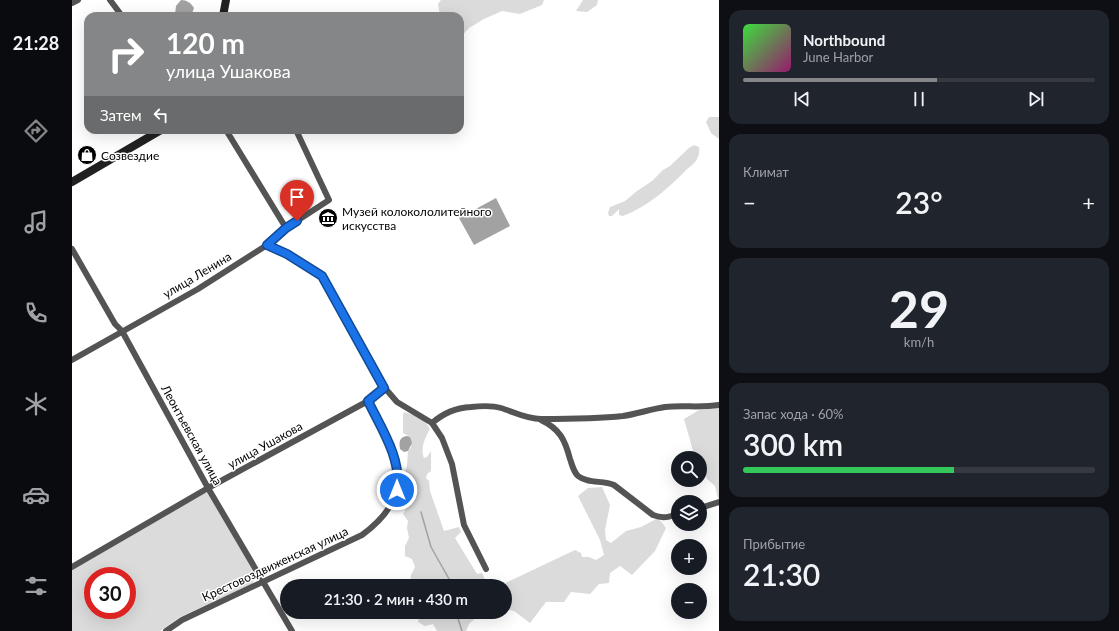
<!DOCTYPE html>
<html lang="ru">
<meta charset="utf-8">
<style>
body{margin:0;font-family:Lato,sans-serif;background:#20242c;color:#f1f3f6;height:100vh;display:flex;flex-direction:column;font-size:15px;white-space:nowrap}
*{box-sizing:border-box;margin:0}
p{font-size:13px;color:#9ea1a6}
.icon{flex:none;width:22px;height:22px;fill:none;stroke:currentColor;stroke-width:2;stroke-linecap:round;stroke-linejoin:round}
.map{position:relative;flex:1;overflow:hidden}
.panel{display:flex;flex-direction:column;gap:10px;padding:10px;background:#0d0f14;width:400px}
.panel>*{flex:none}
.guide{position:absolute;left:12px;top:12px;width:380px;height:122px;border-radius:12px;box-shadow:0 4px 16px #0002;background:#858687;color:#fff;overflow:hidden}
.controls{position:absolute;left:599px;top:451px;display:grid;gap:8px}
.controls a{display:grid;place-items:center;width:36px;height:36px;border-radius:50%;background:#171b24;box-shadow:0 4px 16px #0002;font-size:20px}
.speed{position:absolute;left:12px;top:567px;display:flex;gap:8px;font-size:20px;font-weight:700;text-align:center}
.speed>*{display:grid;place-content:center;width:52px;height:52px;border-radius:50%;background:#171b24;box-shadow:0 4px 16px #0002;line-height:1}
.speed .limit{border:6px solid #d22;background:#fff;color:#111}
.pin{position:absolute;display:grid;place-items:center;width:34px;height:34px;color:#fff;margin:-41px -17px;border-radius:50% 50% 50% 0;rotate:-45deg;box-shadow:0 0 4px #0007}
.pin .icon{rotate:45deg}
.me{position:absolute;width:44px;margin:-22px;rotate:0deg;stroke-linejoin:round;filter:drop-shadow(0 0 3px #0008)}
.turn{display:flex;align-items:center;gap:14px;height:84px;padding:0 16px;font-size:18px}
.turn .icon{width:52px;height:52px;stroke-width:2.5}
.turn b{display:block;font-size:28px;line-height:34px}
.then{display:flex;align-items:center;height:38px;padding:0 16px;background:#0003;gap:8px;font-size:15px}
.big{font-size:30px;font-weight:600;line-height:1.1}
.panel .card{flex:1;display:flex;flex-direction:column;justify-content:center;gap:6px;min-width:0;padding:0 14px;border-radius:12px;background:#20242c}
.panel .dial{align-items:center;gap:0}
.dial b{font-size:52px;line-height:1}
.song{display:flex;align-items:center;gap:12px}
.cover{width:48px;height:48px;border-radius:6px;background:linear-gradient(135deg,hsl(120 70% 55%),hsl(320 70% 35%))}
.played{height:4px;border-radius:2px;background:linear-gradient(90deg,#858687 55%,#363941 55%)}
.keys{display:flex;justify-content:space-around;direction:ltr}
.heat{display:flex;justify-content:space-between;align-items:center;font-size:22px;direction:ltr}
.charge{height:6px;border-radius:3px;background:linear-gradient(90deg,#34c759 60%,#363941 0)}
.trip{position:absolute;left:208px;top:579px;width:232px;height:40px;border-radius:20px;background:#171b24;box-shadow:0 4px 16px #0002;font-weight:600;line-height:40px;text-align:center}
main{display:flex;flex:1;min-height:0}
.menu{display:flex;flex-direction:column;width:72px;justify-content:space-around;align-items:center;background:#090b0e;color:#9ea1a6}
.menu .icon{width:28px;height:28px}
.menu .on{color:#858687}
.menu b{font-size:18px;color:#f1f3f6}
.map>svg:first-child{display:block}
</style>
<main>
<nav class="menu">
<b>21:28</b>
<svg class="icon on" aria-label="directions" viewBox="0 0 24 24"><path d="M12 3l9 9-9 9-9-9zM9 14v-3h6M13 9l2 2-2 2"/></svg>
<svg class="icon" aria-label="music" viewBox="0 0 24 24"><path d="M9 18V5l10-2v13"/><circle cx="6" cy="18" r="3"/><circle cx="16" cy="16" r="3"/></svg>
<svg class="icon" aria-label="phone" viewBox="0 0 24 24"><path d="M5 4h4l2 5-3 2q2 4 5 5l2-3 5 2v4C11 20 4 13 5 4z"/></svg>
<svg class="icon" aria-label="climate" viewBox="0 0 24 24"><path d="M12 3v18M4 7l16 10M4 17L20 7"/></svg>
<svg class="icon" aria-label="car" viewBox="0 0 24 24"><path d="M5 17H2v-5l4-1 3-4h7l3 4 3 1v5h-3M9 17h6M6 11h13"/><circle cx="7" cy="17" r="2"/><circle cx="17" cy="17" r="2"/></svg>
<svg class="icon" aria-label="filters" viewBox="0 0 24 24"><path d="M4 7h16M4 17h16"/><circle cx="9" cy="7" r="2"/><circle cx="15" cy="17" r="2"/></svg>
</nav>
<div class="map">
<svg width="647" height="631" viewBox="0 0 647 631">
<rect width="100%" height="100%" fill="#fff"/>
<!-- green -->
<g fill="#dbdbdb" fill-rule="evenodd">
<path d="M 369,0 L 472,0 L 470,5 L 448,14 L 430,11 L 412,19 L 397,28 L 388,38 L 388,16 L 368,16 L 366,4 Z"/>
<path d="M 511,0 L 526,0 L 525,5 L 515,12 L 504,11 Z"/>
<path d="M 637,117 L 647,117 L 647,139 L 639,133 L 634,122 Z"/>
<path d="M 622,145 L 627,147 C 628,151 627,155 625,159 C 623,163 618,167 614,170 C 597,188 575,207 551,216 L 547,215 L 547,209 L 540,216 L 537,216 L 536,213 L 538,207 L 553,201 L 565,191 L 580,181 L 591,170 L 598,166 L 617,148 Z"/>
<path d="M 647,408 L 647,498 L 646,499 L 643,486 L 635,479 L 630,468 L 628,467 L 628,458 L 623,458 L 612,419 L 627,410 Z"/>
<path d="M 332,412 C 343,415 353,419 358,429 C 353,438 348,448 352,458 L 355,457 L 359,451 L 359,471 L 355,474 L 354,478 L 357,481 L 358,491 L 372,531 L 387,527 L 389,532 L 383,538 L 405,574 L 410,573 L 416,586 L 338,586 L 339,575 L 343,567 L 340,559 L 333,556 L 333,546 L 337,538 L 335,528 L 336,521 L 331,514 L 334,509 L 324,506 L 326,497 L 333,494 L 335,487 L 330,485 L 335,466 L 336,451 L 339,447 L 338,437 L 331,433 L 331,415 Z"/>
<path d="M 530,487 L 538,505 L 533,530 L 534,540 L 539,543 L 554,531 L 569,527 L 584,519 L 589,521 L 594,528 L 583,551 L 560,575 L 548,566 L 538,573 L 537,583 L 527,584 L 518,594 L 499,592 L 492,602 L 474,602 L 458,623 L 442,611 L 433,609 L 433,586 L 427,586 L 503,550 L 509,553 L 510,557 L 517,557 L 524,560 L 532,555 L 528,540 L 506,496 L 516,488 Z"/>
<path d="M 136,492 L 183,574 L 183,578 L 180,584 L 108,617 L 88,631 L 0,631 L 0,570 L 132,493 ZM 21,576 L 55,576 L 55,610 L 21,610 Z"/>
<path d="M 349,612 L 410,612 L 397,624 L 394,631 L 365,631 L 361,624 L 353,626 L 346,622 Z"/>
</g>
<!-- water -->
<g fill="#a2a2a2">
<path d="M 109,0 C 115,0 119,3 122,8 L 119,16 L 106,16 L 103,14 L 104,6 Z"/>
<path d="M 424,198 L 438,226 L 402,245 L 387,218 Z"/>
<path d="M 335,436 L 338,437 L 340,443 L 336,451 L 332,452 L 328,449 C 327,442 327,437 335,436 Z"/>
</g>
<g fill="none" stroke-linecap="round" stroke-linejoin="round">
<!-- stream -->
<g stroke="#a2a2a2" stroke-width="1.5">
<path d="M 349,512 L 359,547 L 381,586"/>
<path d="M 384,612 L 390,631"/>
</g>
<!-- minor -->
<g stroke="#545454" stroke-width="6">
<path d="M 38,0 L 50,16"/>
<path d="M 0,3 L 6,0"/>
<path d="M 154,130 L 214,228"/>
<path d="M 195,245 L 215,254 L 250,276 L 312,387 L 325,402 L 360,423 L 370,438 L 380,464 L 392,525 L 414,569"/>
<path d="M 0,249 L 43,324 L 50,331 L 136,488 L 220,631"/>
<path d="M 0,360 L 126,289 L 195,245 L 214,228 L 257,200 L 224,130"/>
<path d="M 469,420 C 488,429 493,440 498,459 C 500,464 501,471 506,476 C 516,484 531,480 542,485 L 581,515 C 591,519 597,517 606,514"/>
<path d="M 360,423 C 372,413 383,408 399,407 C 408,406 419,405 429,408 C 442,412 454,419 469,419 C 496,419 524,419 551,416 C 565,414 579,409 593,407 C 611,405 629,408 647,405"/>
<path d="M 628,508 L 647,502"/>
<path d="M 0,567 L 136,488 L 296,401 L 312,387"/>
<path d="M 94,631 L 110,620 L 290,535 C 350,491 322,455 296,401"/>
</g>
<!-- secondary -->
<g stroke="#212121" stroke-width="8">
<path d="M 151,16 L 154,0"/>
<path d="M 0,182 L 89,130"/>
</g>
</g>
<g fill="none" stroke-linecap="round" stroke-linejoin="round">
<!-- route casing -->
<g stroke="#114b97" stroke-width="10">
<path id="route" d="M 225,221 L 214,228 L 195,245 L 215,254 L 250,276 L 312,388 L 296,401 C 309,428 330,459 325,490"/>
</g>
<!-- route -->
<use href="#route" stroke="#1a73e8" stroke-width="7"/>
</g>
<!-- icons -->
<defs>
<g id="shop-disc" transform="scale(1)"><circle r="9.5" fill="#000" stroke="#fff"/><path d="M-5-2.5h2.3a2.7 3.5 0 0 1 5.4 0H5L5.5 6h-11ZM-1.5-2.5h3a1.5 2.3 0 0 0-3 0Z" fill="#fff"/></g>
<g id="museum-disc" transform="scale(1)"><circle r="9.5" fill="#000" stroke="#fff"/><path d="M0-6L6-3V-2H-6V-3ZM-5-1h2V3h-2ZM-1-1h2V3h-2ZM3-1h2V3H3ZM-6 4H6V6H-6Z" fill="#fff"/></g>
</defs>
<g fill-rule="evenodd">
<use href="#shop-disc" x="15" y="155"/>
<use href="#museum-disc" x="256" y="218"/>
</g>
<g text-anchor="middle" dominant-baseline="central" stroke-width="3" stroke-linejoin="round" paint-order="stroke">
<!-- poi labels -->
<g font-size="12" fill="#000" stroke="#fff" text-anchor="start">
<text x="29" y="155">Созвездие</text>
<text x="270" y="211">Музей колокололитейного<tspan x="270" dy="14">искусства</tspan></text>
</g>
<!-- street labels -->
<g font-size="12" fill="#000" stroke="#fff">
<text transform="translate(125 275) rotate(-31)">улица Ленина</text>
<text transform="translate(120 435) rotate(61)">Леонтьевская улица</text>
<text transform="translate(193 445) rotate(-29)">улица Ушакова</text>
<text transform="translate(203 564) rotate(-25)">Крестовоздвиженская улица</text>
</g>
</g>
</svg>
<div class="controls">
<a><svg class="icon" aria-label="search" viewBox="0 0 24 24"><circle cx="10" cy="10" r="6"/><path d="M15 15l6 6"/></svg></a>
<a><svg class="icon" aria-label="layers" viewBox="0 0 24 24"><path d="M12 4l9 5-9 5-9-5zM3 14l9 5 9-5"/></svg></a>
<a>+</a>
<a>−</a>
</div>
<div class="speed"><div class="limit">30</div></div>
<div class="pin" style="left:225px;top:221px;background:#d93025"><svg class="icon" aria-label="arrive" viewBox="0 0 24 24"><path d="M6 21V4h12l-3 4 3 4H6"/></svg></div>
<svg class="me" style="left:325px;top:490px" viewBox="-20 -20 40 40"><circle r="17" fill="#1a73e8" stroke="#fff" stroke-width="3"/><path d="M0-11L8 9 0 5-8 9z" fill="#fff"/></svg>
<div class="trip">21:30 · 2 мин · 430 m</div>
<div class="guide">
<div class="turn"><svg class="icon" aria-label="right" viewBox="0 0 24 24"><path d="M7 20v-9h11M14 6l5 5-5 5"/></svg><div><b>120 m</b>улица Ушакова</div></div>
<div class="then">Затем<svg class="icon" aria-label="left" viewBox="0 0 24 24"><path d="M17 20v-9H6M10 6l-5 5 5 5"/></svg></div>
</div>
</div>
<section class="panel">
<div class="card">
<div class="song"><i class="cover"></i><div><b>Northbound</b><p>June Harbor</p></div></div>
<div class="played"></div>
<div class="keys"><svg class="icon" aria-label="previous" viewBox="0 0 24 24"><path d="M18 5L8 12l10 7zM5 5v14"/></svg><svg class="icon" aria-label="pause" viewBox="0 0 24 24"><path d="M8 5v14M16 5v14"/></svg><svg class="icon" aria-label="next" viewBox="0 0 24 24"><path d="M6 5l10 7-10 7zM19 5v14"/></svg></div>
</div>
<div class="card"><p>Климат</p>
<div class="heat"><a>−</a><b class="big">23°</b><a>+</a></div>
</div>
<div class="card dial"><b>29</b><p>km/h</p></div>
<div class="card"><p>Запас хода · 60%</p><b class="big">300 km</b><div class="charge"></div></div>
<div class="card"><p>Прибытие</p><b class="big">21:30</b></div>
</section>
</main>
